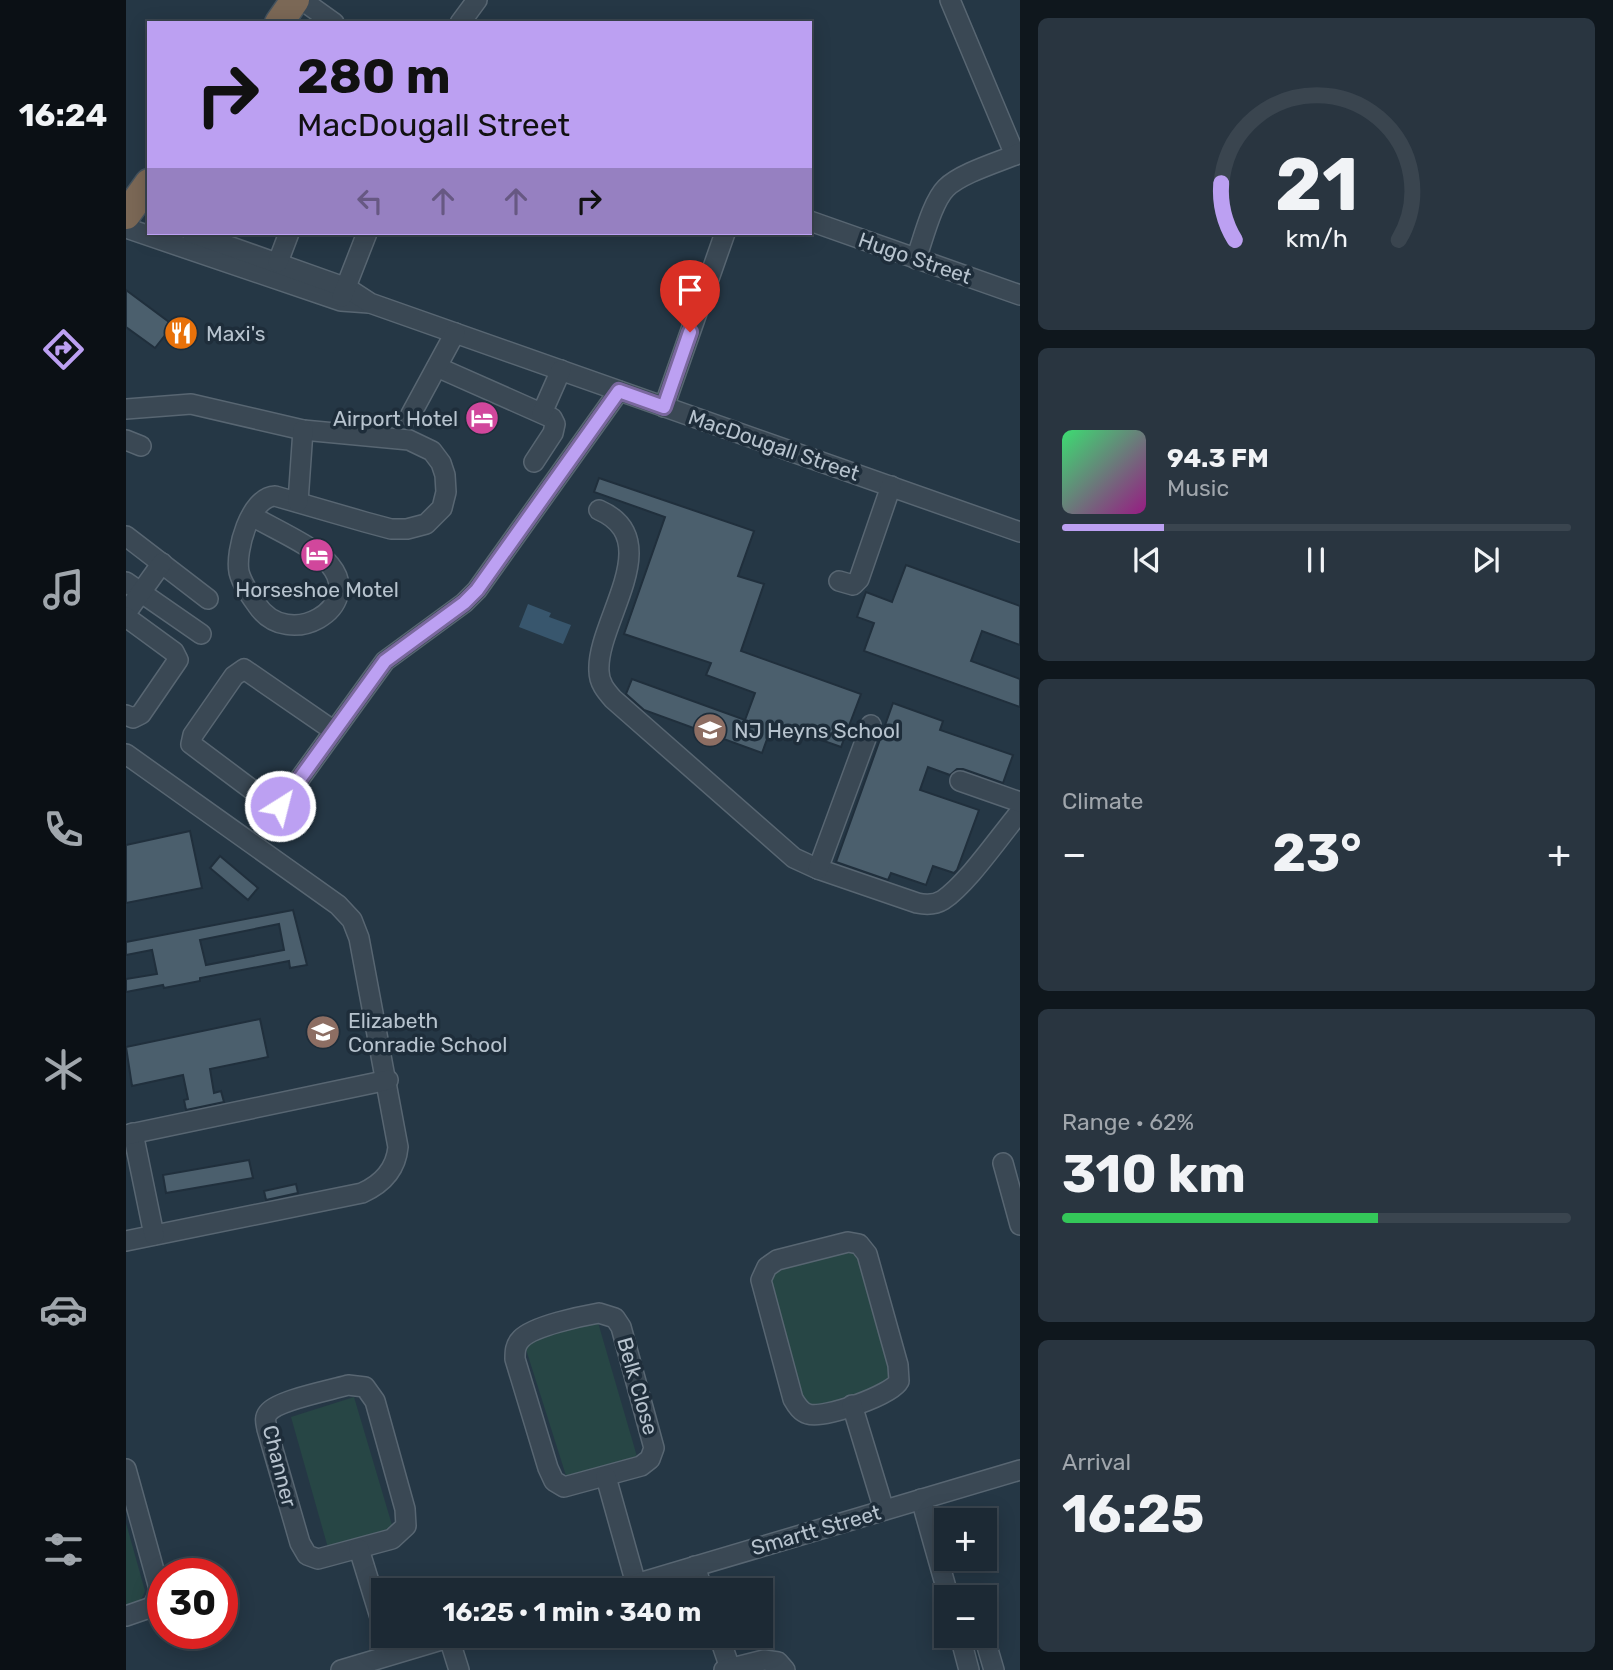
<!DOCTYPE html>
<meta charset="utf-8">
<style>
body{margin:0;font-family:Rubik,sans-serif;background:#293540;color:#f1f3f6;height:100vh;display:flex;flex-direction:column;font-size:26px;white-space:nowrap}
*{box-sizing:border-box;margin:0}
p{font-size:23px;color:#a0a6ac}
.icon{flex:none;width:38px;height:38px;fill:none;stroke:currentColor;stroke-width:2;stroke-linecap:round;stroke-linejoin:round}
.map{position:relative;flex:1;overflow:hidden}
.panel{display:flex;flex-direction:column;gap:18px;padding:18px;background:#0f171d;width:593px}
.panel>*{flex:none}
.hud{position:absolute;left:21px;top:21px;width:665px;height:214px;border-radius:0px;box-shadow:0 4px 18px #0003,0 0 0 2px #3a454f;background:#bca0f2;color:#111;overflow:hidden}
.tools{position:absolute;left:808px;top:1508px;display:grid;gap:14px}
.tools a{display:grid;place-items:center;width:63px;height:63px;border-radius:0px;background:#1c2934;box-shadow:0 4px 18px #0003,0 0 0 2px #3a454f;font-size:35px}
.speed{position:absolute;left:21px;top:1558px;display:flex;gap:14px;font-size:35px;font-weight:700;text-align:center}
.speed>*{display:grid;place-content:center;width:91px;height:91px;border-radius:50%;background:#1c2934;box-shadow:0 4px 18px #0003,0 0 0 2px #3a454f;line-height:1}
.speed .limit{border:10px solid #d22;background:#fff;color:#111}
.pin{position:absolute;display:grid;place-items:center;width:60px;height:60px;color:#fff;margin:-72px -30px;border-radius:50% 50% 50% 0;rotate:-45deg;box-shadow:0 0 7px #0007}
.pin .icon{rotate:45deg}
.me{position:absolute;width:77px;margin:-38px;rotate:36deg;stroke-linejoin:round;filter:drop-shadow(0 0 5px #0008)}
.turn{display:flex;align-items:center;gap:24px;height:147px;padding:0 35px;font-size:32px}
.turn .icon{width:91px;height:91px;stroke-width:2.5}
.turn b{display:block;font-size:49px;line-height:60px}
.lanes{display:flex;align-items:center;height:66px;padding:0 35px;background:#0003;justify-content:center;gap:35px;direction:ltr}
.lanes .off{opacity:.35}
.big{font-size:52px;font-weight:700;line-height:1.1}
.panel .widget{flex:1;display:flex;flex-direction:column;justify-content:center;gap:10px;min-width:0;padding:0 24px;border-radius:10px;background:#293540}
.panel .dial{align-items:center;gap:0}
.dial svg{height:182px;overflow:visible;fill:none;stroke:#3a454f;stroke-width:7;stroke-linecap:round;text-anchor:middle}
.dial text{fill:#f1f3f6;stroke:none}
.song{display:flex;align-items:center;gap:21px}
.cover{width:84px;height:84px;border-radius:10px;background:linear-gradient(135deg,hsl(140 70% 55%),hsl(310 70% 35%))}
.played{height:7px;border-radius:4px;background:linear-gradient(90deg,#bca0f2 20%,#3a454f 20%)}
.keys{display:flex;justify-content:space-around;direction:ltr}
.heat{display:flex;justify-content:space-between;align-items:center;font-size:38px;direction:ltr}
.charge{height:10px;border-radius:5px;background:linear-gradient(90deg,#34c759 62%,#3a454f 0)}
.trip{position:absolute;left:245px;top:1578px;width:402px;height:70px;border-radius:0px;background:#1c2934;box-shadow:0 4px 18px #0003,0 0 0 2px #3a454f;font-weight:700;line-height:70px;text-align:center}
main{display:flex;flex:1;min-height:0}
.tab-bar{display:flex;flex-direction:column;width:126px;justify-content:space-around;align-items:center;background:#0b1015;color:#a0a6ac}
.tab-bar .icon{width:49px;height:49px}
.tab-bar .active{color:#bca0f2}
.tab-bar b{font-size:32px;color:#f1f3f6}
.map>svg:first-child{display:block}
</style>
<main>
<nav class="tab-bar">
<b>16:24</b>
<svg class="icon active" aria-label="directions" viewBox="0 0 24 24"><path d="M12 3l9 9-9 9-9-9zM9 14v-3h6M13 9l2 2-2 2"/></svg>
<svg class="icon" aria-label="music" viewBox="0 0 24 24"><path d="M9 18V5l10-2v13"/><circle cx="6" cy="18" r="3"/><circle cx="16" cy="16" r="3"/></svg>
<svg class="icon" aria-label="phone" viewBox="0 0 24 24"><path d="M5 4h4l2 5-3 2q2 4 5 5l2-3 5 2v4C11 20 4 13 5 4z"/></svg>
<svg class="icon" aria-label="climate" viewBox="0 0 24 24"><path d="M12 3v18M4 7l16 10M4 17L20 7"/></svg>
<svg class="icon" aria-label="car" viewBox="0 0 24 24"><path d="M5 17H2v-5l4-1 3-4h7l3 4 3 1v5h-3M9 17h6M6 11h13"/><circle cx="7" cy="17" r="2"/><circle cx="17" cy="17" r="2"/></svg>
<svg class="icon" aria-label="filters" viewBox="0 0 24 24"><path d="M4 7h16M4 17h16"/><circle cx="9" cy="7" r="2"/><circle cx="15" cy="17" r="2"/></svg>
</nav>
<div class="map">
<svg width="894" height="1670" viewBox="0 0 894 1670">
<rect width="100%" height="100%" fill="#253745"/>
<!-- green -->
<g fill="#274645">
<path d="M 719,1248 L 732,1254 L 765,1367 L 761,1386 L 694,1407 L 681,1405 L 673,1397 L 644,1276 L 650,1269 Z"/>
<path d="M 471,1319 L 512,1460 L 442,1482 L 398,1343 Z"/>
<path d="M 228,1397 L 269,1535 L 204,1555 L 165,1417 Z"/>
<path d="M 0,1523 L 19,1591 L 15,1600 L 0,1607 Z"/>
</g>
<!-- water -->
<path fill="#38566d" d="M 402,604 L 425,613 L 423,617 L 445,625 L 437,644 L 393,627 Z"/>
<!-- building -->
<g fill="#4b5f6d" stroke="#202f3c" stroke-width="2" fill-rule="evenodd">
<path d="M 0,290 L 47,325 L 29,348 L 0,327 Z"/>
<path d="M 473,478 L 628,531 L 612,576 L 638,584 L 615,651 L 735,694 L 715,747 L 647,723 L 636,753 L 518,710 L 500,694 L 506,679 L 619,720 L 629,693 L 580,675 L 585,663 L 498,634 L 539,517 L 468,492 Z"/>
<path d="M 780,565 L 894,606 L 894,645 L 856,631 L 845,661 L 894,679 L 894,707 L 738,651 L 748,623 L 731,617 L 740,592 L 766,602 Z"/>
<path d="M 767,703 L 817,721 L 814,730 L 887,755 L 877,783 L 837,769 L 831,769 L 824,775 L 802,767 L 794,790 L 853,810 L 831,870 L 828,873 L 807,866 L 800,885 L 765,873 L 762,880 L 710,862 Z"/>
<path d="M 64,831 L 76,888 L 0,903 L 0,845 Z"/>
<path d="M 94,856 L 132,888 L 122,900 L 84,868 Z"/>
<path d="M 167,910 L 181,965 L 164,968 L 163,961 L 74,978 L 74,981 L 38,988 L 37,985 L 0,992 L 0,979 L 31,974 L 26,950 L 0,955 L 0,942 ZM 153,924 L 158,950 L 80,965 L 74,940 Z"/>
<path d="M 134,1019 L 142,1057 L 84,1069 L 88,1093 L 95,1091 L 98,1102 L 60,1110 L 58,1100 L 62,1099 L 57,1075 L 6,1086 L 0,1047 Z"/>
<path d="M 123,1160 L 127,1178 L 40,1193 L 37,1175 Z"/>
<path d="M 170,1184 L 172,1193 L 140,1200 L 138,1191 Z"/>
</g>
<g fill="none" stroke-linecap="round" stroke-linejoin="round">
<!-- minor casing -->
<g stroke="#586672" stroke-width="22">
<g id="minor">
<path d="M 176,0 L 208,23"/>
<path d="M 824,0 L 889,155"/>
<path d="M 334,23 L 351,0"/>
<path d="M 684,221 L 894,295"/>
<path d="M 0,228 L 215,301 L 243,303"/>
<path d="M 66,233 L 221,288 L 244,303 L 894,532"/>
<path d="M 790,259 C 797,240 806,202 820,188 C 835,173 873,162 894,153"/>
<path d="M 152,262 L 163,233"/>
<path d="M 216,297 L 241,233"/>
<path d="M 311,367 L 426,418 L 429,424 L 427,433 L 408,462"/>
<path d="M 538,407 L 599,233"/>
<path d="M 0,409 L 65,404 L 177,430 L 283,440 L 306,451 L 315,463 L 319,475 L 320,492 L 316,508 L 300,524 L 281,529 L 265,529 L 239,522 L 149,496 C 124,497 109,551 113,572 C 116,584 124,595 131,605 C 163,652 239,607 204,565 C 188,546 148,529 126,516"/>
<path d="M 416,413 L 435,370"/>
<path d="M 284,416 L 329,333"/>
<path d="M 0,440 L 15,446"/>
<path d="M 172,502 L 177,430"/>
<path d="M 473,510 C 542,540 470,622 473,671 C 473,683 480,691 487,699 L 668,858 L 692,869 L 791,903 C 800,905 809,905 817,900 C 842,883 873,837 894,812"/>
<path d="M 0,536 L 82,599"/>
<path d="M 713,581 L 727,585 L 733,579 L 765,486"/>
<path d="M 0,582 L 75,634"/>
<path d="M 0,613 L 36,563"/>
<path d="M 0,617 L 48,652 L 52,660 L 15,714 L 7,718 L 0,715"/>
<path d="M 208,731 L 118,669 L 108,676 L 67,735 L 65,744 L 145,804 L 154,806 L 259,661 L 338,603 L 351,590 L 493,391"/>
<path d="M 0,754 L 212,905 L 226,920 L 233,938 L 272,1147 C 270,1169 256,1184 236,1193 L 0,1241"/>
<path d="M 834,781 L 894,802"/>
<path d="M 692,869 L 745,725"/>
<path d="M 7,1133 L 28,1235"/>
<path d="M 0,1135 L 262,1080"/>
<path d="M 877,1163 L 894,1225"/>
<path d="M 722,1242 L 733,1244 L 741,1254 L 772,1365 L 773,1381 C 766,1395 698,1419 682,1414 C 675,1412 671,1406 667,1399 L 635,1280 L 641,1267 L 651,1260 Z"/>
<path d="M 473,1313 L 489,1318 L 495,1327 L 528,1448 L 524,1459 L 515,1466 L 438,1487 L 428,1481 L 422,1468 L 389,1359 C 389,1352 389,1345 395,1339 C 407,1326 456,1316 473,1313 Z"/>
<path d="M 222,1385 L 239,1387 L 249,1401 L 279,1509 L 280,1526 L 266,1539 L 192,1559 L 181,1555 L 174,1543 L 141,1429 C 140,1423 138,1418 142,1413 C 151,1400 206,1390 222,1385 Z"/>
<path d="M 726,1405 L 758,1510"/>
<path d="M 0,1469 L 34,1592 L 26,1607 L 0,1616"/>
<path d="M 480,1477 L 510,1584"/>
<path d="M 795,1499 L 823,1598"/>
<path d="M 233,1549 L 257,1627"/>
<path d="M 569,1566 L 577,1591"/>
<path d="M 486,1591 L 894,1470"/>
<path d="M 593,1636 L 604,1668"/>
<path d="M 834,1636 L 843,1670"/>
<path d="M 858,1636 L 868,1670"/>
<path d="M 323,1638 L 333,1670"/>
<path d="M 215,1670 L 329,1636"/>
<path d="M 598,1670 L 638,1660 L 652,1662 L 659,1670"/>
</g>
</g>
<!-- highway casing -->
<g stroke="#44535f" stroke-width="31">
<g id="highway">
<path d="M 153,23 L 169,0"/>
<path d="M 0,215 L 23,183"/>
</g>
</g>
<!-- minor -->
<use href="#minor" stroke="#3a4854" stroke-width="19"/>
<!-- highway -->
<use href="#highway" stroke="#7b6856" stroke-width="28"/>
</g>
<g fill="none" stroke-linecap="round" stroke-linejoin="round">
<!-- route casing -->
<g stroke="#7a689d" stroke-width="18">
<path id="route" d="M 154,806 L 259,661 L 338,603 L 351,590 L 493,391 L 538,407 L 564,332"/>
</g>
<!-- route -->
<use href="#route" stroke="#bca0f2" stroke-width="12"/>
</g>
<!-- icons -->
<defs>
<g id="restaurant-disc" transform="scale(1.75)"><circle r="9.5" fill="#e8710a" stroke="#1e2d3a"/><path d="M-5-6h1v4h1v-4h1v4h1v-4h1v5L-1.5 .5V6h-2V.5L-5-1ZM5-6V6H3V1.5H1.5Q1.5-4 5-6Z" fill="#fff"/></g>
<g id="hotel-disc" transform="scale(1.75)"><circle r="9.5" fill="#d1479c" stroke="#1e2d3a"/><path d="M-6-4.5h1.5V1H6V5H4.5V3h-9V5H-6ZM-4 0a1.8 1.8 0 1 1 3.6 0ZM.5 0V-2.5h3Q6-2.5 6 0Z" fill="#fff"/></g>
<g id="school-disc" transform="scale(1.75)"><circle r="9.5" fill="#8d6e63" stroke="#1e2d3a"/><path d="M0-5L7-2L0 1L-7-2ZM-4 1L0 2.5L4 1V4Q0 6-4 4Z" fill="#fff"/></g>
</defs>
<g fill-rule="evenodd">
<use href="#restaurant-disc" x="55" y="333"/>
<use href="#hotel-disc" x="356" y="418"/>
<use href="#hotel-disc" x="191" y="555"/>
<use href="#school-disc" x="584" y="730"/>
<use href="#school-disc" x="197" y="1032"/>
</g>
<g text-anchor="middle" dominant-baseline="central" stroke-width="7" stroke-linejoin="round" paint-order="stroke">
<!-- street labels -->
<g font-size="21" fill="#b7c3ce" stroke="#1e2d3a">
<text transform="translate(789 258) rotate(19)">Hugo Street</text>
<text transform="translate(648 445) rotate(19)">MacDougall Street</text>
<text transform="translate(512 1386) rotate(74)">Belk Close</text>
<text transform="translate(154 1466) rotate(76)">Channer</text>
<text transform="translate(690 1530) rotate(-16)">Smartt Street</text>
</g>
<!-- poi labels -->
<g font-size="21" fill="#b7c3ce" stroke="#1e2d3a" text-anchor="start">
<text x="80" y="333">Maxi's</text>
<text x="332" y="418" text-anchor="end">Airport Hotel</text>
<text x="191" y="589" text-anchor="middle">Horseshoe Motel</text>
<text x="608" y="730">NJ Heyns School</text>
<text x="222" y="1020">Elizabeth<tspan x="222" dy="24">Conradie School</tspan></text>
</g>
</g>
</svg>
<div class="tools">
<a>+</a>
<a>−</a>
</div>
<div class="speed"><div class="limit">30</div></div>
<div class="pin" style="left:564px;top:332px;background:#d93025"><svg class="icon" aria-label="arrive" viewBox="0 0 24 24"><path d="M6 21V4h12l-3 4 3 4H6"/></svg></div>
<svg class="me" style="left:154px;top:806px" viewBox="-20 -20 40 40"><circle r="17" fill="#bca0f2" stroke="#fff" stroke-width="3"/><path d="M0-11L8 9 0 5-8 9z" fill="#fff"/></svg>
<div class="trip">16:25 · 1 min · 340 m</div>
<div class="hud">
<div class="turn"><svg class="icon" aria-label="right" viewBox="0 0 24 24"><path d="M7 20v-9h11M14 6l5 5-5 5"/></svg><div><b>280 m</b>MacDougall Street</div></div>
<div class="lanes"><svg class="icon off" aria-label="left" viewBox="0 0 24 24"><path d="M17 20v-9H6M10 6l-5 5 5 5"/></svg><svg class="icon off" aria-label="ahead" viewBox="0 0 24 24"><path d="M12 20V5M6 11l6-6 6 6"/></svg><svg class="icon off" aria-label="ahead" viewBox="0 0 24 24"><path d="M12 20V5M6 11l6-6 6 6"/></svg><svg class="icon" aria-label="right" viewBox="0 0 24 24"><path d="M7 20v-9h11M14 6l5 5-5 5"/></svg></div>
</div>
</div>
<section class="panel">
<div class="widget dial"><svg viewBox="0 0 100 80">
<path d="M14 69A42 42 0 1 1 86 69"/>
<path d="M14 69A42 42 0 0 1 8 44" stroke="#bca0f2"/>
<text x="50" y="56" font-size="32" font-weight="700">21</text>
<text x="50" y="72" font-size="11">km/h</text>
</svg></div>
<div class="widget">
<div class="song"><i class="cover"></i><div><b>94.3 FM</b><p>Music</p></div></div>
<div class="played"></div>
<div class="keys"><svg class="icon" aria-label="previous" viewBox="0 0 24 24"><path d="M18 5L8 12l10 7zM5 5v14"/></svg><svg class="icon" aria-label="pause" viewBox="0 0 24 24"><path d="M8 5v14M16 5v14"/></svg><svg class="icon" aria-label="next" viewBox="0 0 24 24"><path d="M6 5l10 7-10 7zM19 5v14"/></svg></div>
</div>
<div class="widget"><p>Climate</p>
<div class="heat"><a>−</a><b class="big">23°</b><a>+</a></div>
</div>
<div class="widget"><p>Range · 62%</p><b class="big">310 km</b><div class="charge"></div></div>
<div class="widget"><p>Arrival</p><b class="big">16:25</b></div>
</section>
</main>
